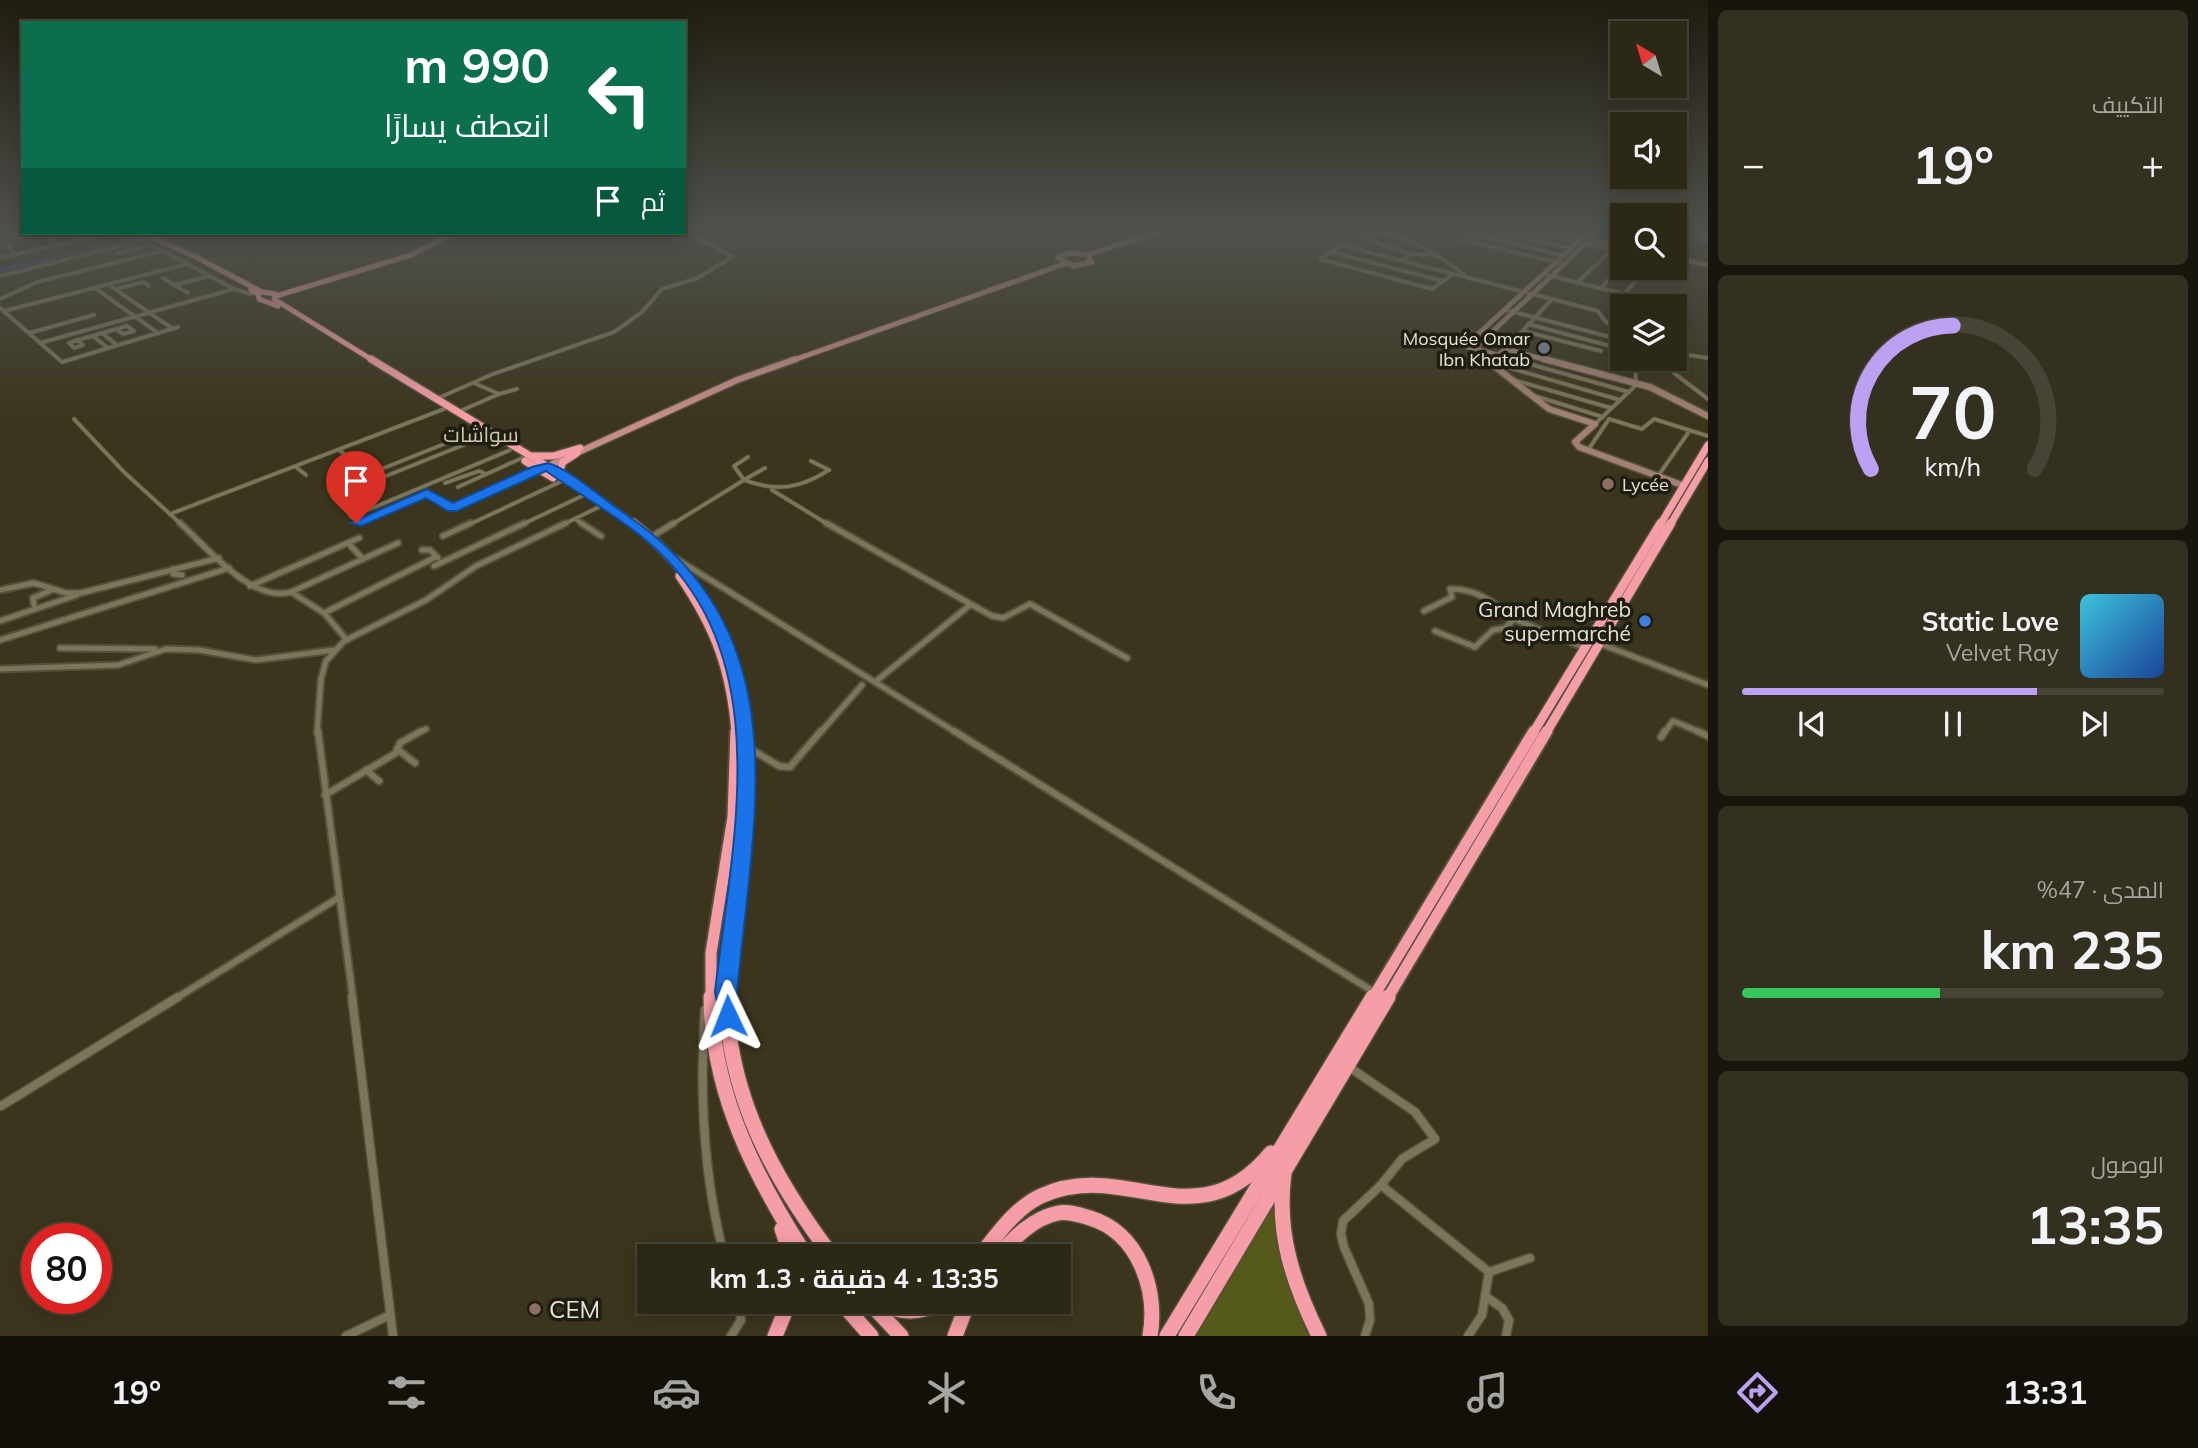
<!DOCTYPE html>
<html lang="ar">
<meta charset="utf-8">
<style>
body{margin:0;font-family:Mulish,Cairo,sans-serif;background:#34301f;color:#f1f3f6;direction:rtl;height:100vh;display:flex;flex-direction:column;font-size:26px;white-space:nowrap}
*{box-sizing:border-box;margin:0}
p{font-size:23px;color:#a6a6a1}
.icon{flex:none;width:38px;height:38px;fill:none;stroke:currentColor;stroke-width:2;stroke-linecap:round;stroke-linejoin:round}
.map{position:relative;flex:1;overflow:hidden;direction:ltr}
.side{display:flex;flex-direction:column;gap:10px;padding:10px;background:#18160c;width:490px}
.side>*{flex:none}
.hud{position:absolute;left:21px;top:21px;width:665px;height:214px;border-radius:0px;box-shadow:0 4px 18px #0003,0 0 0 2px #484435;direction:rtl;background:#0b6e4f;color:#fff;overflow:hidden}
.needle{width:46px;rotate:322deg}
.fabs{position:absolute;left:1610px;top:21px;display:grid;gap:14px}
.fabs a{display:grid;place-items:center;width:77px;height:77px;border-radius:0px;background:#2c2816;box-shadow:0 4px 18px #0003,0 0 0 2px #484435;font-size:35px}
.speed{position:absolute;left:21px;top:1223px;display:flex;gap:14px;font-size:35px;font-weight:700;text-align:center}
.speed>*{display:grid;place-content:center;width:91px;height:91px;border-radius:50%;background:#2c2816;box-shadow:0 4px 18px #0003,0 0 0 2px #484435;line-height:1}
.speed .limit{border:10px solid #d22;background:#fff;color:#111}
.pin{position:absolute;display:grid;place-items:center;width:60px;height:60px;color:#fff;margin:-72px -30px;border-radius:50% 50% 50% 0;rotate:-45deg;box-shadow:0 0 7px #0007}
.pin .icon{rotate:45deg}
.me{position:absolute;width:77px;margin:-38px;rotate:358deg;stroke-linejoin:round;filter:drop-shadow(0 0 5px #0008)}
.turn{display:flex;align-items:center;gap:24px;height:147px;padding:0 21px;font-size:32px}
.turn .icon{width:91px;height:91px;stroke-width:2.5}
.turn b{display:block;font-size:49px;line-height:60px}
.then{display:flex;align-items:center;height:66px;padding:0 21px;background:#0003;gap:14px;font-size:26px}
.big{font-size:52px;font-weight:700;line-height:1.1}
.side .widget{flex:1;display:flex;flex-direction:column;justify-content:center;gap:10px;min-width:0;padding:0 24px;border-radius:10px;background:#34301f}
.side .dial{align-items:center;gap:0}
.dial svg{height:182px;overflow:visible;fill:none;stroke:#484435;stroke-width:7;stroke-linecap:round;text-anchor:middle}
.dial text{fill:#f1f3f6;stroke:none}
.song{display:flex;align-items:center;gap:21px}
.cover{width:84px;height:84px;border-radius:10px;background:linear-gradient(135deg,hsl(190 70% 55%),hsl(220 70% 35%))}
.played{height:7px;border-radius:4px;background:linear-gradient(90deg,#bca0f2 70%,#484435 70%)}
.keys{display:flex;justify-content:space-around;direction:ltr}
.heat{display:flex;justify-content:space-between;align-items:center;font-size:38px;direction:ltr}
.charge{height:10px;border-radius:5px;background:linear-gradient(90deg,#34c759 47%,#484435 0)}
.trip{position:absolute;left:637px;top:1244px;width:434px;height:70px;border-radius:0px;background:#2c2816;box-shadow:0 4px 18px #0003,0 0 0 2px #484435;font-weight:700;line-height:70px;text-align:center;direction:rtl}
.tab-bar{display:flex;height:112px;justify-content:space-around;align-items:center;background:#121009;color:#a6a6a1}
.tab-bar .icon{width:49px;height:49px}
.tab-bar .active{color:#bca0f2}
.tab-bar b{font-size:32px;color:#f1f3f6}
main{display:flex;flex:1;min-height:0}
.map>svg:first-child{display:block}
</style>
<main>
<section class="side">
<div class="widget"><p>التكييف</p>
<div class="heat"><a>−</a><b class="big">19°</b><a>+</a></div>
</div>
<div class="widget dial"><svg viewBox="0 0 100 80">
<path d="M14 69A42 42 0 1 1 86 69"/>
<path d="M14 69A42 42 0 0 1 50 6" stroke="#bca0f2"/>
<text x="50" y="56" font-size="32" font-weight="700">70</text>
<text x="50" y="72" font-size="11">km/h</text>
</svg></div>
<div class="widget">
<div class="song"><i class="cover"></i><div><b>Static Love</b><p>Velvet Ray</p></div></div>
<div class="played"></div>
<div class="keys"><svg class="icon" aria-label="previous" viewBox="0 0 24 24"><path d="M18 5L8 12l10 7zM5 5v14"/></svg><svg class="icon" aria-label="pause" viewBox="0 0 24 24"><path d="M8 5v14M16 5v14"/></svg><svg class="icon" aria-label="next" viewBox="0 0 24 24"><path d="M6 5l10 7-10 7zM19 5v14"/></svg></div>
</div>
<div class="widget"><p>المدى · 47%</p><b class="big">235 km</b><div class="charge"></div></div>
<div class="widget"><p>الوصول</p><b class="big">13:35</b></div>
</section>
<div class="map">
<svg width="1708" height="1336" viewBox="0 0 1708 1336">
<rect width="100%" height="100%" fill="#3b351d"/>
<!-- green -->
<path fill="#555a1a" d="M 1273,1196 C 1273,1249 1291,1290 1314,1336 L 1192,1336 Z"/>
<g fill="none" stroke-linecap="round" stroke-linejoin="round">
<!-- stream -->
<path stroke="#2f467a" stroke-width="2" d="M 1433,231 L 1436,233"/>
<!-- river -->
<path stroke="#2f467a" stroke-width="6" d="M 0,270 L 46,262 L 156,233"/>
<!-- street-far3 casing -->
<g stroke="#55503b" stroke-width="5">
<g id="street-far3">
<path d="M 1435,231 L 1438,231"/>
<path d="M 1474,231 L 1462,240 L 1564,264"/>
<path d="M 1495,231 L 1573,249"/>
<path d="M 1528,231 L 1622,252"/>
<path d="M 1364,234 C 1400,227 1439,256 1466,276"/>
<path d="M 1471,234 L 1566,256"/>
<path d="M 0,237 L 23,232"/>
<path d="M 48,237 L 56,245"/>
<path d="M 1708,237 L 1700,239 L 1708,241"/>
<path d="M 1364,238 L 1411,254 L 1401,261"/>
<path d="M 8,245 L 15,255"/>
<path d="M 1341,245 L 1453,274 L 1432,289 L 1320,259 Z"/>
<path d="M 1331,252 L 1443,281"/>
<path d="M 118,253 L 149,245"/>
<path d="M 1411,254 L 1439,255"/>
<path d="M 0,258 L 110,233"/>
<path d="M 1453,274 L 1552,299 L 1506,349"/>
<path d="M 1543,274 L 1624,294"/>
<path d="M 0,276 L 144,240"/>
<path d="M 163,278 L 188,293"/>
<path d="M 1577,283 L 1611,250"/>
<path d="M 109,285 L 173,329"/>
<path d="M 175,285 L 209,276"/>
<path d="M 95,288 L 158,333"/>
<path d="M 1601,288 L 1622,266"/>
<path d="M 116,289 L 144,282 L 149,286"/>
<path d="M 234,289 L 251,294"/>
<path d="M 0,299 L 37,282 L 163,251"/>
<path d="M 1552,299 L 1598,311 L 1605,321 L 1622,332"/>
<path d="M 0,308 L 62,362 L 178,327"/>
<path d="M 1506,310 L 1622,340"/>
<path d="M 4,311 L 187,264"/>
<path d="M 1528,324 L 1622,349"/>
<path d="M 127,326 L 134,331 L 123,334 L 116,329 Z"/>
<path d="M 1622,326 L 1612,315 L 1613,307 L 1647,268"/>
<path d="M 1523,331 L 1601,351"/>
<path d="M 29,333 L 94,315"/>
<path d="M 102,333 L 117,345"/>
<path d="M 93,336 L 108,348"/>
<path d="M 78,340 L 83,345 L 74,348 L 69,343 Z"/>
<path d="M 78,340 L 116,329"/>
<path d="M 40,343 L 234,289 L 143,240"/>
<path d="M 1675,353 L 1708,358"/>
<path d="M 1498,355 L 1629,392"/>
<path d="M 1672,359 L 1674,373 L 1708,399"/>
<path d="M 1493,363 L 1620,400"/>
<path d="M 1514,380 L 1611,408"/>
<path d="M 499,394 L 517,389"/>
<path d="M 1535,396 L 1603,417"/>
<path d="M 436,399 L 493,374 L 614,332 L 642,312 L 662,289 L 698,278 L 732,257 L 687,231"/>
<path d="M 458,412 L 499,394 L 474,383"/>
<path d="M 74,419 L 124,472 L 182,525"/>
<path d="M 1595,424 L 1636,385 L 1635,359"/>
<path d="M 339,450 L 351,459"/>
<path d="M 1588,450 L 1609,419 L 1642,429 L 1654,419 L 1708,436"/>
<path d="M 811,461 L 829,470"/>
<path d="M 296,467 L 306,475"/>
<path d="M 1658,476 L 1688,433"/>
<path d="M 744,480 C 777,492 799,489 829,470"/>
<path d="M 744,480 L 765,468"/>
<path d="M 445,483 L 479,471 L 486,474"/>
<path d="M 361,486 L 486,436"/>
<path d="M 458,487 L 522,458"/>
<path d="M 329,490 L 479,430"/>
<path d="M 772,490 L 829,525"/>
<path d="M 170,514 L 444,409"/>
<path d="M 351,517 L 510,450"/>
<path d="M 575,519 L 584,525"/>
<path d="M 357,523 L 427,493 L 453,509 L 536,470"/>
<path d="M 468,525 L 560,482"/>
<path d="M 521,525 L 582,496"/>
<path d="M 562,525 L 599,507"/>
<path d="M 671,525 L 744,480 L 734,466 L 748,457"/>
</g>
</g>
<!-- street-far2 casing -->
<g stroke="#55503b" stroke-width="9">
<g id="street-far2">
<path d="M 180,523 C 208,548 251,603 291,592 L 324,613 L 347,640"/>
<path d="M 581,523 L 601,536"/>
<path d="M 826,523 L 992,616 L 1003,618 L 1030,604 L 1127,658"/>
<path d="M 443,536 L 471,523"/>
<path d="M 651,537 L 674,523"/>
<path d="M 349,544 L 363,559"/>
<path d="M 422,550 L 430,550 L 438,558"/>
<path d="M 675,558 L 957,733"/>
<path d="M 434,566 L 525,523"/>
<path d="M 173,569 L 173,574 L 182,575"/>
<path d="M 250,586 L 359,538"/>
<path d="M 0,590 L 34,583 L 66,593 L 81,593 L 219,558"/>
<path d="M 291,592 L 398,543"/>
<path d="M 34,605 L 33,598 L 54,589"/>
<path d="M 1424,611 L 1452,597 L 1450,589 C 1475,588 1496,603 1514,619 L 1505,628 L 1493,630 L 1475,647 L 1435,631"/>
<path d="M 324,613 L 436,557"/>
<path d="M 1514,619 L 1585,648"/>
<path d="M 0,621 L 77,595"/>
<path d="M 0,640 L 229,568"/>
<path d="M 1598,643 L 1708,685"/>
<path d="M 60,648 L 155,649"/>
<path d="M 0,669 L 118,665 L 166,649 L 199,650 L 256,660 L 334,650"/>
<path d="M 875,682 L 970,605"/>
<path d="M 317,733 L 321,679 L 326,661 L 344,641 L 426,600 L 476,566 L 566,523"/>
<path d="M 418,733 L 426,729"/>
<path d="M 820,733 L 862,685"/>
<path d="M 1664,733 L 1673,721 L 1702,733"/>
</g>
</g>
<!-- street-far1 casing -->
<g stroke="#55503b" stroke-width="10">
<g id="street-far1">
<path d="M 318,731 L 353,999"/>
<path d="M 954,731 L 1374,992"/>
<path d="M 1697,731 L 1708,736"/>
<path d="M 1661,737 L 1665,731"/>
<path d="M 747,747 L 779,766 L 790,767 L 821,731"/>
<path d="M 397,749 L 415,763"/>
<path d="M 366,770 L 379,781"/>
<path d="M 325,795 L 396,753 L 400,743 L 421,731"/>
<path d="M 175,999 L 338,898"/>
</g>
</g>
<!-- street casing -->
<g stroke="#55503b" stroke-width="11">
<g id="street">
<path d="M 352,997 L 393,1336"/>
<path d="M 705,1010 C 699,1094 703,1174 724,1256"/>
<path d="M 1349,1067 L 1415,1112 L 1435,1139 L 1402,1159 L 1381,1185 L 1343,1221 L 1341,1234 L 1344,1247 L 1369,1304 L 1370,1320 L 1365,1336"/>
<path d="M 1,1106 L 178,997"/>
<path d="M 1381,1185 L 1489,1272 L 1482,1315 L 1468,1336"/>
<path d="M 1489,1272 L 1530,1258"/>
<path d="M 1488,1298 L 1502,1308 L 1509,1320 L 1506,1336"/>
<path d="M 346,1336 L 390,1315"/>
<path d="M 731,1336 L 741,1320 L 738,1302"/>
</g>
</g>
<!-- secondary-far1 casing -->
<g stroke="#55503b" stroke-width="6">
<g id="secondary-far1">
<path d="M 1553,231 L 1622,246"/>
<path d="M 1675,258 L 1708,265"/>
<path d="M 1474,349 L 1599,231"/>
<path d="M 1498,355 L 1506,349 L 1550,361"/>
<path d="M 1495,361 L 1498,355 L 1465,346 L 1590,231"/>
</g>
</g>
<!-- secondary casing -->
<g stroke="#55503b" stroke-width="9">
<g id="secondary">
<path d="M 1496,359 L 1493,365 L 1549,409 L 1595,424 L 1575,442 L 1579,447 L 1682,485"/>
<path d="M 1544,359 L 1650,387 L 1708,416"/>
</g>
</g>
<!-- primary-far1 casing -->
<g stroke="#55503b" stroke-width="7">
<g id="primary-far1">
<path d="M 1069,253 L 1087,255 L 1092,262 L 1074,266 L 1058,258 Z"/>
<path d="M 1087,255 L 1160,231"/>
<path d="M 791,361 L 1064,264"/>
</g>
</g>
<!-- primary casing -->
<g stroke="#55503b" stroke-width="9">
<path id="primary" d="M 548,466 L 737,380 L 796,359"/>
</g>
<!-- highway-far4 casing -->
<g stroke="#55503b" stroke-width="7">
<g id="highway-far4">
<path d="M 141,233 L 194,256 L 262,292 L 275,294 L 274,299 L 374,361"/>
<path d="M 251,290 L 258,294 L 259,299 L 278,306"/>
<path d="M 276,296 L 411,255 L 454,233"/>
</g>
</g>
<!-- highway-far3 casing -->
<g stroke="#55503b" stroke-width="10">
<g id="highway-far3">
<path d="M 371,359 L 573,482 L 635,525"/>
<path d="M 533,456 L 553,456 L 580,448"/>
<path d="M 525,461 L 553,478"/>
<path d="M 566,477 L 560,470 L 563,462 L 577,453"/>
<path d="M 1660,525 L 1708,445"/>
<path d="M 1670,525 L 1708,461"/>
</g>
</g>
<!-- highway-far2 casing -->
<g stroke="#55503b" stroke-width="12">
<g id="highway-far2">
<path d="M 633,523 C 698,574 743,648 745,733"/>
<path d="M 680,576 C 716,629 731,670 736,733"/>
<path d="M 1533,733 L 1661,523"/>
<path d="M 1546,733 L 1671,523"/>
</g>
</g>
<!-- highway-far1 casing -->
<g stroke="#55503b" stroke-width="15">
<g id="highway-far1">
<path d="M 711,999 L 711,953 L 733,817 L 736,731"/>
<path d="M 726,999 L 742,831 L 745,731"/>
<path d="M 1372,999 L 1534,731"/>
<path d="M 1387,999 L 1547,731"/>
</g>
</g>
<!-- highway casing -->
<g stroke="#55503b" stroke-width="18">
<g id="highway">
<path d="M 711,997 C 712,1093 755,1177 806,1256"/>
<path d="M 726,997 C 729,1097 773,1178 832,1256"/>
<path d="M 1284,1173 C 1276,1233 1293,1283 1319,1336"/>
<path d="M 782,1229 L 791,1256"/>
<path d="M 980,1256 C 997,1235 1015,1208 1041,1196 C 1125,1157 1196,1244 1271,1153"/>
<path d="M 998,1256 C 1014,1238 1033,1218 1058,1213 C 1068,1211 1080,1215 1090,1218 C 1139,1233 1158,1290 1150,1336"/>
<path d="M 841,1302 L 871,1336"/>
<path d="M 869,1302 L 901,1336"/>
<path d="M 878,1302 C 901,1315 921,1313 944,1302"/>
<path d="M 775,1336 L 789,1302"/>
<path d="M 955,1336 L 968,1302"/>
<path d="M 1167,1336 L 1373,997"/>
<path d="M 1186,1336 L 1388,997"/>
</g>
</g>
<!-- street-far3 -->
<use href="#street-far3" stroke="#7b755b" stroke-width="3.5"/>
<!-- street-far2 -->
<use href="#street-far2" stroke="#7b755b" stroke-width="5"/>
<!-- street-far1 -->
<use href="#street-far1" stroke="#7b755b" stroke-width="6"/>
<!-- street -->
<use href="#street" stroke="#7b755b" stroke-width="8"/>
<!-- secondary-far1 -->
<use href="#secondary-far1" stroke="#a08172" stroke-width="4.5"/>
<!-- secondary -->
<use href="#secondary" stroke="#a08172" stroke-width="6"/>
<!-- primary-far1 -->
<use href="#primary-far1" stroke="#c58e89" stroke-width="5"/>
<!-- primary -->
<use href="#primary" stroke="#c58e89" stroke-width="6"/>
<!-- highway-far4 -->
<use href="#highway-far4" stroke="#f69ea7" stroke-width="5"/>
<!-- highway-far3 -->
<use href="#highway-far3" stroke="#f69ea7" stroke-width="7"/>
<!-- highway-far2 -->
<use href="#highway-far2" stroke="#f69ea7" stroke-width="9"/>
<!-- highway-far1 -->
<use href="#highway-far1" stroke="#f69ea7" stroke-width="11"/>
<!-- highway -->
<use href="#highway" stroke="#f69ea7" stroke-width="15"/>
</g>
<!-- sky -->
<linearGradient id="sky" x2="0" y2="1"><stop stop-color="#201d10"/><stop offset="0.55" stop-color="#4f514c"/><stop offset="1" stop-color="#4f514c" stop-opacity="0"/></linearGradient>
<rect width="1708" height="418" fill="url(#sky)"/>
<!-- route -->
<path fill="#1a73e8" stroke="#114b97" stroke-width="2" d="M 548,463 C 571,470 603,499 624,513 C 801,633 754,810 737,992 L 739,1016 L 736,1023 L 728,1026 L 721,1023 L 715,992 C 732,842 780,654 647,541 C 616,515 579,494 546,471 L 457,511 L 448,511 L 426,498 L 361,526 L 350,523 L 427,489 L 453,503 L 532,467 Z"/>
<!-- markers -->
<circle fill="#6b7280" stroke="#1f1d12" stroke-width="2.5" cx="1544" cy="348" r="7"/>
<g fill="#8d6e63" stroke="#1f1d12" stroke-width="2.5">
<circle cx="1608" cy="484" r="7"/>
<circle cx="535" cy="1309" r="7"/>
</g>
<circle fill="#3f7fe0" stroke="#1f1d12" stroke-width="2.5" cx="1645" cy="621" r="7"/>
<g text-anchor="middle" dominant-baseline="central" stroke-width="7" stroke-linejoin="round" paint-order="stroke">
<!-- far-poi labels -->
<g font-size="18" fill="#e6e2d4" stroke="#1f1d12" text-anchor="end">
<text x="1530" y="338">Mosquée Omar<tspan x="1530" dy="21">Ibn Khatab</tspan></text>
<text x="1622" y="484" text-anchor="start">Lycée</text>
</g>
<!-- far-quarter labels -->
<g font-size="21" fill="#cfc9ac" stroke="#1f1d12">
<text x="481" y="434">سواشات</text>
</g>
<!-- poi labels -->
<g font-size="21" fill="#e6e2d4" stroke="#1f1d12" text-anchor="end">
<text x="1631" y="609">Grand Maghreb<tspan x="1631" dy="24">supermarché</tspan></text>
</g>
<!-- near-poi labels -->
<g font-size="24" fill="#e6e2d4" stroke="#1f1d12" text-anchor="start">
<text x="549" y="1309">CEM</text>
</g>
</g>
</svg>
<div class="fabs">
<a><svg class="needle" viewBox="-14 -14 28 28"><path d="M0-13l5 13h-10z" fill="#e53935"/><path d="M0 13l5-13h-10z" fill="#a6a6a1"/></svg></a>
<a><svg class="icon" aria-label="sound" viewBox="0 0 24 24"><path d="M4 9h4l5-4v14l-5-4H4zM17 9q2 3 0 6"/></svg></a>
<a><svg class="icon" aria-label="search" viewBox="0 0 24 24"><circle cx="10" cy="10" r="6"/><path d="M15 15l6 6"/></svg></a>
<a><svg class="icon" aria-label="layers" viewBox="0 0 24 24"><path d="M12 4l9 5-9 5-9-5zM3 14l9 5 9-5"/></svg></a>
</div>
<div class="speed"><div class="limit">80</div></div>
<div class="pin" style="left:356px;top:523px;background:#d93025"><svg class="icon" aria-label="arrive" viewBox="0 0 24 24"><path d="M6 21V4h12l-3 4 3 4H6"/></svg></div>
<svg class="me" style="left:728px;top:1016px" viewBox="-20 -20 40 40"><path d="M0-17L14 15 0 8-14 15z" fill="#1a73e8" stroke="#fff" stroke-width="4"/></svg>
<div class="trip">13:35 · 4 دقيقة · 1.3 km</div>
<div class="hud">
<div class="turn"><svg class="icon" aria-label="left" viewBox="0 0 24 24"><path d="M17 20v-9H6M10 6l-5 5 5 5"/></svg><div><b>990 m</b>انعطف يسارًا</div></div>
<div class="then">ثم<svg class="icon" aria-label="arrive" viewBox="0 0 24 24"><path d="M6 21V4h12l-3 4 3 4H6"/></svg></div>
</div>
</div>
</main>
<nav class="tab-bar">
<b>13:31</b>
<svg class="icon active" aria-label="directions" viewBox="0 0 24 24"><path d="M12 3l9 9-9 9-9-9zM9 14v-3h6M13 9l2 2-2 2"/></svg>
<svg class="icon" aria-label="music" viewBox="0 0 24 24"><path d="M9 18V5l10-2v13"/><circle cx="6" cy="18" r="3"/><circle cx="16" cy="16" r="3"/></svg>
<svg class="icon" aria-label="phone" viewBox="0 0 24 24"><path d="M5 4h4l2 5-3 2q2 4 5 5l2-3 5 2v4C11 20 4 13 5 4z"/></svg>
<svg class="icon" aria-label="climate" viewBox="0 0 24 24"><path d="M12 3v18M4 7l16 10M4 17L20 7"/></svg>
<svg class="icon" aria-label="car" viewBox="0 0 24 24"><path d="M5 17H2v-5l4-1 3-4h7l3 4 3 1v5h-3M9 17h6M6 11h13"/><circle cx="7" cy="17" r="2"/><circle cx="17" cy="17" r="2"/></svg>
<svg class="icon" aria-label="filters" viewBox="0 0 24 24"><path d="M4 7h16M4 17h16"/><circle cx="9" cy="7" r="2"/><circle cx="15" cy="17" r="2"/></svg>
<b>19°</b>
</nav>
